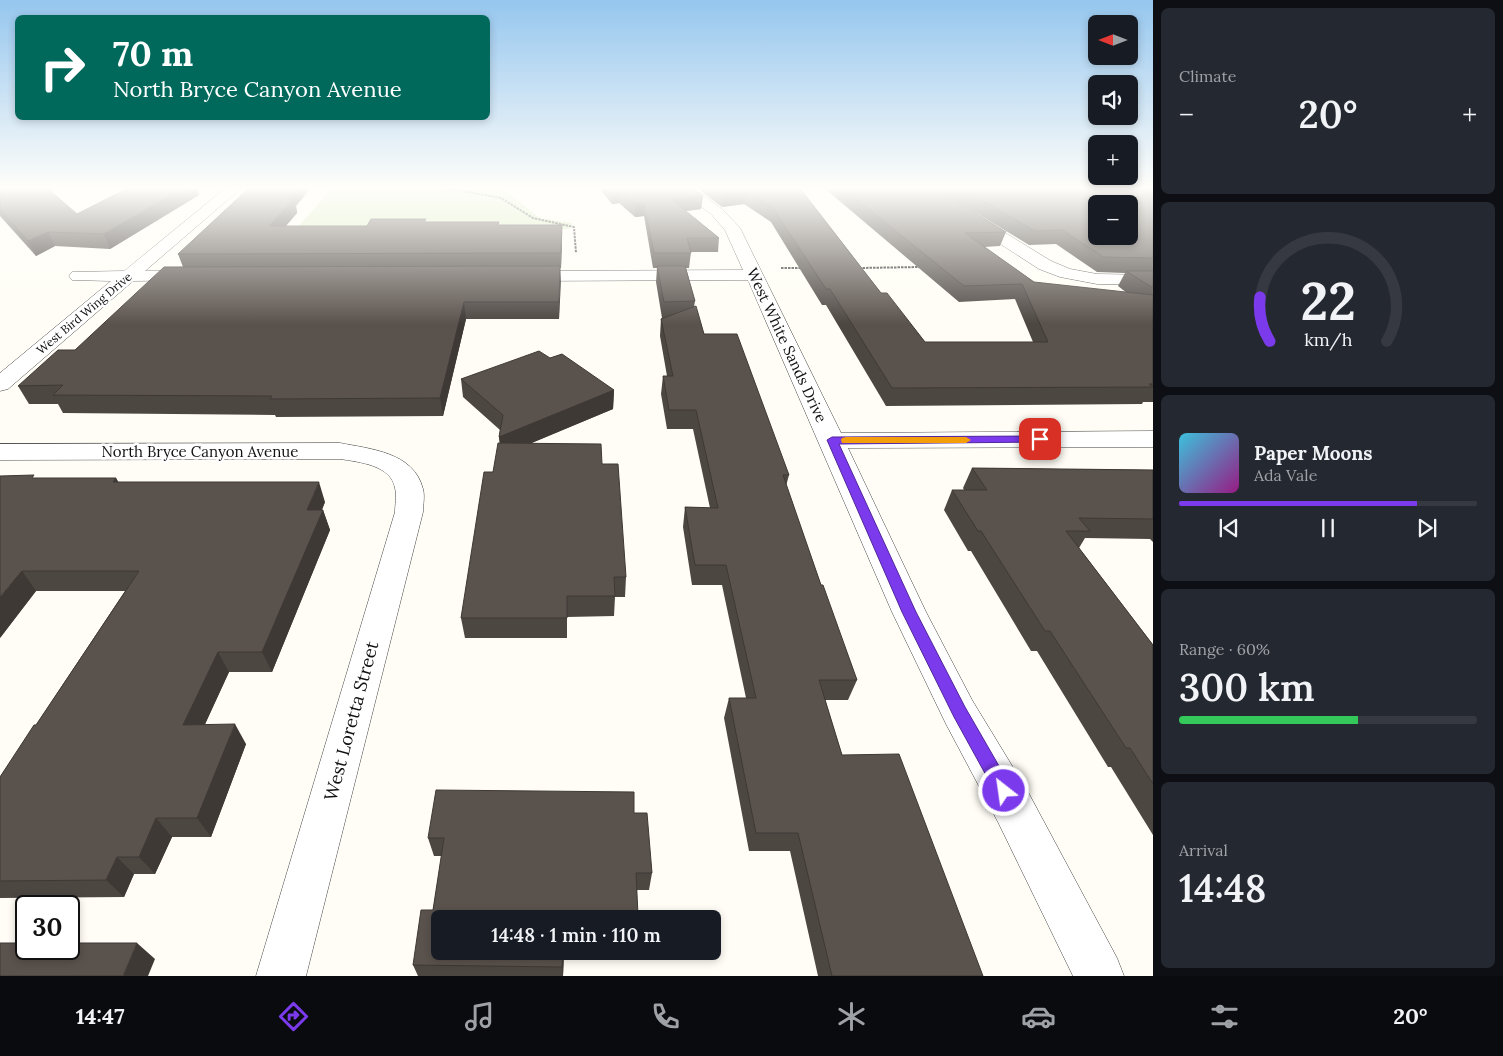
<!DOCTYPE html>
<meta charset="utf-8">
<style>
body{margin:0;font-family:Lora,serif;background:#242831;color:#f1f3f6;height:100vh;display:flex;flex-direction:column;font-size:19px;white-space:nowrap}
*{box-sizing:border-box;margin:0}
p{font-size:16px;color:#9ea1a6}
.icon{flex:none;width:28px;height:28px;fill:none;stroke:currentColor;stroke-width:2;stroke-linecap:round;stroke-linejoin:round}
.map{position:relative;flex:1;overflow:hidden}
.drawer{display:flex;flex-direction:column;gap:8px;padding:8px;background:#0d0f14;width:350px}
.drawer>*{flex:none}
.guide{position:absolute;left:15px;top:15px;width:475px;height:105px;border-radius:8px;box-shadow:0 2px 8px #0003;background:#00695c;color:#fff;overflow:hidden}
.needle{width:32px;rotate:270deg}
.fabs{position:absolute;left:1088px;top:15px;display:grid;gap:10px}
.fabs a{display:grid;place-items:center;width:50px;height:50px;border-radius:8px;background:#171b24;box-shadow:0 2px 8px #0003;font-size:25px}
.speed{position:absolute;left:15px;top:895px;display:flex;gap:10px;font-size:25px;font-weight:700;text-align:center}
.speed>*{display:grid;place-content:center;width:65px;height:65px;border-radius:50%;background:#171b24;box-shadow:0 2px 8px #0003;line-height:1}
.speed .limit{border:2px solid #111;border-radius:8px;background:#fff;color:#111}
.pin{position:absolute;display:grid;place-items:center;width:42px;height:42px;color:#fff;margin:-21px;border-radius:10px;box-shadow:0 2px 8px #0006}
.me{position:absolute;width:55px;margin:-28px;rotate:330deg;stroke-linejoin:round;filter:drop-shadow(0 0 4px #0008)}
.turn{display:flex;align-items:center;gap:18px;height:105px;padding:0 15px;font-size:22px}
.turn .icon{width:65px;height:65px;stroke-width:2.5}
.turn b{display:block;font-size:35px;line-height:42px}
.big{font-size:38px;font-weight:600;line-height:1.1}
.drawer .card{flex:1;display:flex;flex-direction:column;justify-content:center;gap:8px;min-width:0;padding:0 18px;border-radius:8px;background:#242831}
.drawer .dial{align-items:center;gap:0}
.dial svg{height:130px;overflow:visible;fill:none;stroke:#363941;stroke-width:7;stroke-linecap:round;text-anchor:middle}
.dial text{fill:#f1f3f6;stroke:none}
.song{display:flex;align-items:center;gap:15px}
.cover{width:60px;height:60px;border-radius:8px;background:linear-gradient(135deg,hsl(190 70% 55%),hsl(310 70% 35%))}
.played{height:5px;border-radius:2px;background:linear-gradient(90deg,#7c3aed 80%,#363941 80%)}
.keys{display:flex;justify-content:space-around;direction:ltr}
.heat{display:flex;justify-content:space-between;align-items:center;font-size:28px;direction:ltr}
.charge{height:8px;border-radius:4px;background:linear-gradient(90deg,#34c759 60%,#363941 0)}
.trip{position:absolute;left:431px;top:910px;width:290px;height:50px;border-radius:8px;background:#171b24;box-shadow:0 2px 8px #0003;font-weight:600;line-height:50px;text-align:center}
.tabs{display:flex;height:80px;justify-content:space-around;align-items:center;background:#090b0e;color:#9ea1a6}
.tabs .icon{width:35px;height:35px}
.tabs .current{color:#7c3aed}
.tabs b{font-size:22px;color:#f1f3f6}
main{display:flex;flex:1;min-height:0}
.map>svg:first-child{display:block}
</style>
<main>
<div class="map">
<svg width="1153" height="976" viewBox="0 0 1153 976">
<rect width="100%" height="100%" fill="#fffdf5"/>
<!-- green -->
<path fill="#d5ebbd" d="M 333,187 L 500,187 L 540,218 L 572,223 L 569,229 L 296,229 Z"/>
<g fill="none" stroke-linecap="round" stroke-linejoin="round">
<!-- minor casing -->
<g stroke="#444" stroke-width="1">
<g id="minor">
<path d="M 227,187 L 244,187 L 232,196 L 145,271 L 190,271 L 196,272 L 199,276 L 196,280 L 133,281 L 8,389 L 0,391 L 0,373 L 111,281 L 72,280 L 69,276 L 72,272 L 124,271 Z"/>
<path d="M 676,187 L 691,187 L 722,209 L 740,228 L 841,433 L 1153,431 L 1153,447 L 848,448 L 926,612 L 972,700 L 1028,792 L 1117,958 L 1124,976 L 1073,976 L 998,822 L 946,724 L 892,612 L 748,280 L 523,281 L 517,280 L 514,276 L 517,272 L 523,271 L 743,270 L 725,230 L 712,215 Z"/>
<path d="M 905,187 L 923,187 L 958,204 L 1051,261 L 1070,269 L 1097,274 L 1153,275 L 1153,285 L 1097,284 L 1060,277 L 1039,269 L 948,210 Z"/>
<path d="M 340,443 C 370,449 414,452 423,489 C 425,496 423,505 423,512 L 306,976 L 256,976 L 395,512 C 395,505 397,496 395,488 C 391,465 359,462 340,459 L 0,460 L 0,444 Z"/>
</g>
</g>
<!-- path -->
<g stroke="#333" stroke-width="2" stroke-dasharray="2.5 1" stroke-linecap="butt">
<path d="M 440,187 L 501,198 L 533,218 L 574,227 L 576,253"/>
<path d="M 781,268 L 802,268"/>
<path d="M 859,268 L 920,267"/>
</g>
<!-- minor -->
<use href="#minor" fill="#fff" fill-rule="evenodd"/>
</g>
<!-- wall -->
<g fill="#4d4742" fill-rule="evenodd">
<path d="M 0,187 L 77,214 L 197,187 L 199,195 L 110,249 L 55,246 L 36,256 L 0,216 Z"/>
<path d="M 598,187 L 691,187 L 703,196 L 701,209 L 686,211 L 719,238 L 718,252 L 691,252 L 689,268 L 686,268 L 695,301 L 694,307 L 704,334 L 789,475 L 786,486 L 821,585 L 857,680 L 848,700 L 825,700 L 842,755 L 983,976 L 818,976 L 790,851 L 749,851 L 724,718 L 729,698 L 746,698 L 722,585 L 692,585 L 683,527 L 685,507 L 710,508 L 693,429 L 667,429 L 661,394 L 663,376 L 667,376 L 660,336 L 661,319 L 662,318 L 656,282 L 657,268 L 653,268 L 644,216 L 635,217 L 619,203 L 612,204 Z"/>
<path d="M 695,187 L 799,187 L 881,293 L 925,342 L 1033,342 L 1015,299 L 959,302 L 823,187 L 1153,187 L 1153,402 L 1143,402 L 1142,404 L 886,406 L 826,305 L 822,305 L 771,222 L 744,204 L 722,207 ZM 955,200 L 1029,245 L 1056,244 L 1097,272 L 1125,273 L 1118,286 L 1127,293 L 1034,282 L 984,247 L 1000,246 L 1006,232 Z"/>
<path d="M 296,206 L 297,213 L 286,226 L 367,226 L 426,222 L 499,225 L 562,225 L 562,239 L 561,268 L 560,268 L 559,319 L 466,319 L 443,416 L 276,417 L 275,415 L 63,413 L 58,404 L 29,404 L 18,386 L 75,350 L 183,267 L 178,254 Z"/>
<path d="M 550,358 L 614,390 L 613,409 L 531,443 L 602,464 L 626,577 L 625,597 L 615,597 L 614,616 L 567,617 L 567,638 L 465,638 L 461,618 L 500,443 L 499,437 L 500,430 L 463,397 L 461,379 Z"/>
<path d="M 972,468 L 1153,470 L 1153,542 L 1150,539 L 1085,538 L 1079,548 L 1153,645 L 1153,835 L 1111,767 L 1108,767 L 1037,651 L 1031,651 L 971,551 L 968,551 L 944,510 L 952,490 L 964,490 L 963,488 Z"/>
<path d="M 36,478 L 116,478 L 118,482 L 325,502 L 322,510 L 323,510 L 330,530 L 272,672 L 229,672 L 205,724 L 246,744 L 211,837 L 172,837 L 155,874 L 134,874 L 124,897 L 0,898 L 0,777 L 36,725 L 125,591 L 36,591 L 0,638 Z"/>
<path d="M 634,813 L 652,873 L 649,890 L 637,890 L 637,919 L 440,919 L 440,951 L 564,951 L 563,976 L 418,976 L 413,965 L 433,910 L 442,856 L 434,856 L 428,838 Z"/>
</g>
<!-- shaded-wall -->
<g fill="#3f3936">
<path d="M 185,187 L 197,187 L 199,195 L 110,249 L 104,234 Z"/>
<path d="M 297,187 L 312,187 L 296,206 L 297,213 L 273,240 L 269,226 L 286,199 Z"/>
<path d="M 620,190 L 619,203 L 612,204 L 613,191 Z"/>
<path d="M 746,191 L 744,204 L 722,207 L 723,193 Z"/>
<path d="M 703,196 L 701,209 L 670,213 L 671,199 Z"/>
<path d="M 644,203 L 644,216 L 635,217 L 635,204 Z"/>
<path d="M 562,225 L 562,239 L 561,268 L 561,253 Z"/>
<path d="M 48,232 L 55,246 L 36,256 L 28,241 Z"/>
<path d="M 560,266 L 561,282 L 559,319 L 559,302 Z"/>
<path d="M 464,302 L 466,319 L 443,416 L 440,398 Z"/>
<path d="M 614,390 L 613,409 L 501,456 L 499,437 Z"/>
<path d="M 116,478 L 127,497 L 113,482 Z"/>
<path d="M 319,482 L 325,502 L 313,530 L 307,510 Z"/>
<path d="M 323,510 L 330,530 L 272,672 L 262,652 Z"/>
<path d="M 22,571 L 36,591 L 0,638 L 0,597 Z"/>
<path d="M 218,652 L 229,672 L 196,744 L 183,725 Z"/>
<path d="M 235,724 L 246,744 L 211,837 L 197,818 Z"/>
<path d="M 156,818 L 172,837 L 155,874 L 139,857 Z"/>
<path d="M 117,857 L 134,874 L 124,897 L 106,880 Z"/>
<path d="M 137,943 L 155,959 L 148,976 L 123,976 Z"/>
<path d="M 563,951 L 564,951 L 563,976 L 562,967 Z"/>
</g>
<!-- building -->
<g fill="#5a524d" stroke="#3f3936" fill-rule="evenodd">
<path d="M 0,187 L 46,187 L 77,214 L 130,187 L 185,187 L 104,234 L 48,232 L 28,241 L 0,210 Z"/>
<path d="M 250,187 L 297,187 L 286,199 L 294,199 L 269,226 L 367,226 L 371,219 L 426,219 L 424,222 L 499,222 L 498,225 L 562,225 L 561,253 L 178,254 Z"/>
<path d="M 609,187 L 691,187 L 703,196 L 671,199 L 719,238 L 687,238 L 691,253 L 654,253 L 644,203 L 635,204 L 620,190 L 613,191 Z"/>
<path d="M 715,187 L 799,187 L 881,293 L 887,293 L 925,342 L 1048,342 L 1022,284 L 964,286 L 841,187 L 930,187 L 951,198 L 1006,232 L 965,233 L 1034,282 L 1153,295 L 1153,384 L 1149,384 L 1153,387 L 892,388 L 830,289 L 826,289 L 773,208 L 746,191 L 723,193 Z"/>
<path d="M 959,187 L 1147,187 L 1153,190 L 1153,258 L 1104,257 L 1062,230 L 1035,231 ZM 1096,204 L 1129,204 L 1129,236 L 1096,236 Z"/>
<path d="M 560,266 L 559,302 L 464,302 L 440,398 L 270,399 L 272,396 L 53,395 L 63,385 L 18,386 L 58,350 L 75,350 L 164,267 Z"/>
<path d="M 657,266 L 685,266 L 695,301 L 664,302 Z"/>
<path d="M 1126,271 L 1153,271 L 1153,288 Z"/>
<path d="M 696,306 L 704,334 L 737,334 L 789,475 L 783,475 L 821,585 L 823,585 L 857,680 L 819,680 L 842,755 L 899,754 L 983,976 L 832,976 L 798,833 L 756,833 L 729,698 L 756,698 L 726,565 L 695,565 L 685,507 L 718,508 L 696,410 L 669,410 L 663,376 L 673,376 L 661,319 Z"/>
<path d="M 539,351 L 550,358 L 562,354 L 614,390 L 499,437 L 503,415 L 461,379 Z"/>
<path d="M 498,443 L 601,444 L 602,464 L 618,464 L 626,577 L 614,577 L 615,596 L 567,596 L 567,618 L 461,618 L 484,472 L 493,472 Z"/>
<path d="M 972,468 L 1153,470 L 1153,519 L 1079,518 L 1090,531 L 1066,531 L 1153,645 L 1153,784 L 1130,748 L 1126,748 L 1050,631 L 1045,631 L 981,531 L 978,531 L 952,490 L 987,490 Z"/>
<path d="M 34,475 L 32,478 L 116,478 L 113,482 L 319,482 L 307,510 L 323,510 L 262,652 L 218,652 L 183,725 L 235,724 L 197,818 L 156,818 L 139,857 L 117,857 L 106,880 L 0,881 L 0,777 L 34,725 L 36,725 L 139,571 L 22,571 L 0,597 L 0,476 Z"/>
<path d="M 436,790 L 634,792 L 634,813 L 647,813 L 652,873 L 636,873 L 638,915 L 564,915 L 564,919 L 440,919 L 440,951 L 563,951 L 562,967 L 413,965 L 421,910 L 433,910 L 444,838 L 428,838 Z"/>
<path d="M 0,943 L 26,943 L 26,949 L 69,949 L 69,943 L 137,943 L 123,976 L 0,976 Z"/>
</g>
<!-- sky -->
<linearGradient id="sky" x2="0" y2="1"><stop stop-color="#95c6ee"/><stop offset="0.58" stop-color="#fffefa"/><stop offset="1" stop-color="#fffefa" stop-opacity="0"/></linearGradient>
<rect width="1153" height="324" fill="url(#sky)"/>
<!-- route -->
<path fill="#7c3aed" stroke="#51269a" d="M 1040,436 L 1045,439 L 1044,442 L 839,444 L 916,612 L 965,707 L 1010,785 L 1013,791 L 1010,797 L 1004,799 L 998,797 L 954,717 L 902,612 L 827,440 L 832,437 Z"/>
<!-- slow -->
<path fill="#f59e0b" d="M 846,437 L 966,437 L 971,440 L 966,443 L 842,443 L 841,440 L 842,438 Z"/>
<g text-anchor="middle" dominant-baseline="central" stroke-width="5" stroke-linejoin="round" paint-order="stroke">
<!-- far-street labels -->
<g font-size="12" fill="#111" stroke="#fff">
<text transform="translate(84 313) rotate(-40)">West Bird Wing Drive</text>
</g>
<!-- street labels -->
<g font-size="15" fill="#111" stroke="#fff">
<text transform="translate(787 345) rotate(65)">West White Sands Drive</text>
<text x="200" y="451">North Bryce Canyon Avenue</text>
</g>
<!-- near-street labels -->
<g font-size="18" fill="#111" stroke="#fff">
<text transform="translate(351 721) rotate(-75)">West Loretta Street</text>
</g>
</g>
</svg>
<div class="fabs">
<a><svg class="needle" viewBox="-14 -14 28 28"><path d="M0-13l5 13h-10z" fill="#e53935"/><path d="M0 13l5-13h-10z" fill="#9ea1a6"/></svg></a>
<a><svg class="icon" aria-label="sound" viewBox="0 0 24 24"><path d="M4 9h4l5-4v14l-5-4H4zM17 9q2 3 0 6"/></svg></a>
<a>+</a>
<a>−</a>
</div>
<div class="speed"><div class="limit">30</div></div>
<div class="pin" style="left:1040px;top:439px;background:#d93025"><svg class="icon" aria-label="arrive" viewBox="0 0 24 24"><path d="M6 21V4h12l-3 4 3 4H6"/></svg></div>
<svg class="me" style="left:1004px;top:791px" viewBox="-20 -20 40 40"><circle r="17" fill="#7c3aed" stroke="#fff" stroke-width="3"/><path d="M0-11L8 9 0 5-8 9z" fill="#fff"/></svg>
<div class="trip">14:48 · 1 min · 110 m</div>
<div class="guide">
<div class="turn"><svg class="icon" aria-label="right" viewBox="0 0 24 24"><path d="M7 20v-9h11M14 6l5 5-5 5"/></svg><div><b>70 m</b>North Bryce Canyon Avenue</div></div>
</div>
</div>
<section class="drawer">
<div class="card"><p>Climate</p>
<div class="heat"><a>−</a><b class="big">20°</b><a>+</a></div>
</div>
<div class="card dial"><svg viewBox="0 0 100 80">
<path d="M14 69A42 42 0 1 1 86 69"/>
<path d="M14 69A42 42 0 0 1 8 42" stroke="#7c3aed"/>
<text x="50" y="56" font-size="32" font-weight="700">22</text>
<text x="50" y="72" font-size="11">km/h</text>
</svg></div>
<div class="card">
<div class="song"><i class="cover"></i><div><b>Paper Moons</b><p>Ada Vale</p></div></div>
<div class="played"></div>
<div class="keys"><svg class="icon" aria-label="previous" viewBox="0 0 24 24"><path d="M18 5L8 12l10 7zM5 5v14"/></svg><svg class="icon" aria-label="pause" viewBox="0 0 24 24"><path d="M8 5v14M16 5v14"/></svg><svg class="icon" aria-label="next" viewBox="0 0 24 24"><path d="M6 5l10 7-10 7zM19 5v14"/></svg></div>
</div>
<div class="card"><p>Range · 60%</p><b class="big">300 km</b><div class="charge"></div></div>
<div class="card"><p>Arrival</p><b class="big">14:48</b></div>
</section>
</main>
<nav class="tabs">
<b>14:47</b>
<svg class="icon current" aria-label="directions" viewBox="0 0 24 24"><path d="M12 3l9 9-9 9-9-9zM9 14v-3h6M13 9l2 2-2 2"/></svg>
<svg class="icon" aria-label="music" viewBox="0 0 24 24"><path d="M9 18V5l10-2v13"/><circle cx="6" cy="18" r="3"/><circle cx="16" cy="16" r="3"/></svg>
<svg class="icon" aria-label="phone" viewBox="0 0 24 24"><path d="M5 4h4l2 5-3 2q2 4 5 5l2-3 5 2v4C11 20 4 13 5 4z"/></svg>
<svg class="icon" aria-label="climate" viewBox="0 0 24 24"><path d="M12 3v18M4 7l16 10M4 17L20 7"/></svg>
<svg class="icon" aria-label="car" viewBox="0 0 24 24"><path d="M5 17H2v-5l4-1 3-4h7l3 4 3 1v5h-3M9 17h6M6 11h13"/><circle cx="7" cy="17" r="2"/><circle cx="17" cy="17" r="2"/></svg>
<svg class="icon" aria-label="filters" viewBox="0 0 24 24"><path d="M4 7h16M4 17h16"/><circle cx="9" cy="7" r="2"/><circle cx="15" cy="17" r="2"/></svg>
<b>20°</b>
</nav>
